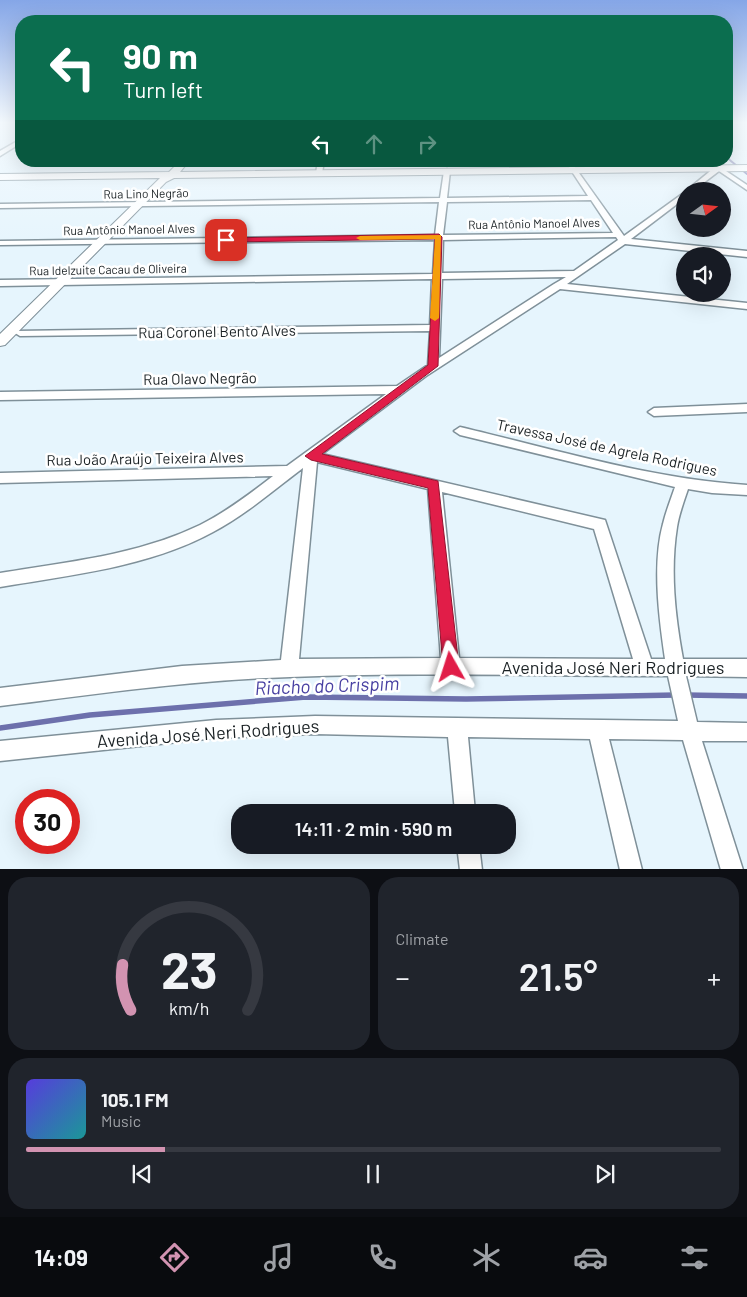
<!DOCTYPE html>
<meta charset="utf-8">
<style>
body{margin:0;font-family:Barlow,sans-serif;background:#20242c;color:#f1f3f6;height:100vh;display:flex;flex-direction:column;font-size:19px;white-space:nowrap}
*{box-sizing:border-box;margin:0}
p{font-size:16px;color:#9ea1a6}
.icon{flex:none;width:28px;height:28px;fill:none;stroke:currentColor;stroke-width:2;stroke-linecap:round;stroke-linejoin:round}
.map{position:relative;height:869px;overflow:hidden}
.side{display:flex;flex-direction:column;gap:8px;padding:8px;background:#0d0f14;flex:1}
.side>*{flex:none}
.banner{position:absolute;left:15px;top:15px;width:718px;height:152px;border-radius:20px;box-shadow:0 5px 20px #0002;background:#0b6e4f;color:#fff;overflow:hidden}
.needle{width:32px;rotate:75deg}
.buttons{position:absolute;left:676px;top:182px;display:grid;gap:10px}
.buttons a{display:grid;place-items:center;width:55px;height:55px;border-radius:50%;background:#171b24;box-shadow:0 5px 20px #0002;font-size:25px}
.speed{position:absolute;left:15px;top:789px;display:flex;gap:10px;font-size:25px;font-weight:700;text-align:center}
.speed>*{display:grid;place-content:center;width:65px;height:65px;border-radius:50%;background:#171b24;box-shadow:0 5px 20px #0002;line-height:1}
.speed .limit{border:8px solid #d22;background:#fff;color:#111}
.pin{position:absolute;display:grid;place-items:center;width:42px;height:42px;color:#fff;margin:-21px;border-radius:10px;box-shadow:0 2px 8px #0006}
.me{position:absolute;width:55px;margin:-28px;rotate:354deg;stroke-linejoin:round;filter:drop-shadow(0 0 4px #0008)}
.turn{display:flex;align-items:center;gap:18px;height:105px;padding:0 25px;font-size:22px}
.turn .icon{width:65px;height:65px;stroke-width:2.5}
.turn b{display:block;font-size:35px;line-height:42px}
.lanes{display:flex;align-items:center;height:48px;padding:0 25px;background:#0003;justify-content:center;gap:25px;direction:ltr}
.lanes .off{opacity:.35}
.big{font-size:38px;font-weight:600;line-height:1.1}
.side .card{flex:1;display:flex;flex-direction:column;justify-content:center;gap:8px;min-width:0;padding:0 18px;border-radius:20px;background:#20242c}
.side .dial{align-items:center;gap:0}
.dial svg{height:130px;overflow:visible;fill:none;stroke:#363941;stroke-width:7;stroke-linecap:round;text-anchor:middle}
.dial text{fill:#f1f3f6;stroke:none}
.song{display:flex;align-items:center;gap:15px}
.cover{width:60px;height:60px;border-radius:8px;background:linear-gradient(135deg,hsl(250 70% 55%),hsl(180 70% 35%))}
.played{height:5px;border-radius:2px;background:linear-gradient(90deg,#d293b1 20%,#363941 20%)}
.keys{display:flex;justify-content:space-around;direction:ltr}
.heat{display:flex;justify-content:space-between;align-items:center;font-size:28px;direction:ltr}
.side .tiles{flex:1;display:grid;gap:8px;grid-template-columns:1fr 1fr}
.card:last-child{grid-column:span 2}
.trip{position:absolute;left:231px;top:804px;width:285px;height:50px;border-radius:20px;background:#171b24;box-shadow:0 5px 20px #0002;font-weight:600;line-height:50px;text-align:center}
.tabs{display:flex;height:80px;justify-content:space-around;align-items:center;background:#090b0e;color:#9ea1a6}
.tabs .icon{width:35px;height:35px}
.tabs .on{color:#d293b1}
.tabs b{font-size:22px;color:#f1f3f6}
.map>svg:first-child{display:block}
</style>
<div class="map">
<svg width="747" height="870" viewBox="0 0 747 870">
<rect width="100%" height="100%" fill="#e6f5fd"/>
<g fill="none" stroke-linecap="round" stroke-linejoin="round">
<!-- stream-far1 -->
<path stroke="#6d70ac" stroke-width="2" d="M 726,157 L 747,174"/>
<!-- stream -->
<g stroke="#6d70ac" stroke-width="5.5">
<path d="M 685,695 L 747,696"/>
<path d="M 0,728 L 90,715 L 306,697 L 466,699 L 676,695"/>
</g>
<!-- street casing -->
<g stroke="#7f9099" stroke-width="3">
<g id="street">
<path d="M 21,139 L 21,143 L 0,156 L 0,151 Z"/>
<path d="M 318,161 L 324,161 L 322,173 L 319,175 L 316,173 Z"/>
<path d="M 714,163 L 747,185 L 747,190 L 719,171 L 693,191 L 686,191 L 714,168 L 711,165 Z"/>
<path d="M 572,165 L 574,166 L 624,236 L 685,192 L 685,198 L 631,239 L 747,251 L 747,257 L 625,244 L 567,284 L 747,303 L 747,309 L 560,289 L 426,376 L 322,454 L 605,520 L 651,659 L 665,659 C 659,618 652,564 663,524 C 666,511 671,499 675,487 L 460,435 L 454,431 L 460,427 C 553,449 651,479 747,485 L 747,495 L 712,493 L 688,489 C 684,501 679,514 677,527 C 670,571 675,615 683,659 L 747,659 L 747,677 L 686,676 L 697,722 L 747,723 L 747,741 L 702,741 L 743,870 L 721,870 L 683,740 L 609,739 L 642,870 L 620,870 L 590,739 L 468,737 L 475,812 L 455,812 L 448,737 L 315,734 L 216,738 L 0,761 L 0,741 L 216,720 L 315,716 L 678,721 L 668,676 C 542,676 416,672 290,677 C 193,680 96,694 0,706 L 0,688 L 182,666 L 281,660 L 303,468 C 274,490 245,515 213,532 C 149,567 71,575 0,587 L 0,573 C 67,562 138,555 200,525 C 226,512 250,494 273,476 L 0,483 L 0,473 L 287,466 L 386,394 L 0,400 L 0,392 L 397,386 L 428,365 L 430,331 L 20,336 L 15,333 L 16,331 L 430,325 L 432,279 L 0,286 L 0,280 L 433,274 L 435,240 L 0,245 L 0,241 L 435,235 L 439,202 L 0,208 L 0,204 L 440,198 L 444,171 L 447,169 L 450,171 L 447,198 L 588,196 L 569,167 ZM 591,200 L 613,233 L 443,235 L 447,202 ZM 616,237 L 618,240 L 574,271 L 442,273 L 443,240 ZM 566,277 L 554,284 L 439,358 L 442,279 ZM 317,462 L 428,489 L 441,658 L 299,659 ZM 442,492 L 594,529 L 633,659 L 459,658 Z"/>
<path d="M 747,404 L 747,412 L 654,416 L 648,412 L 654,408 Z"/>
<path d="M 457,845 L 479,845 L 482,870 L 460,870 Z"/>
</g>
</g>
<!-- secondary casing -->
<g stroke="#7f9099" stroke-width="2">
<path id="secondary" d="M 180,161 L 189,161 L 180,172 L 747,165 L 747,171 L 174,178 L 166,182 L 5,345 L 0,346 L 0,334 L 160,178 L 0,180 L 0,174 L 169,172 Z"/>
</g>
<!-- street -->
<use href="#street" fill="#fff" fill-rule="evenodd"/>
<!-- secondary -->
<use href="#secondary" fill="#fff" fill-rule="evenodd"/>
</g>
<!-- sky -->
<linearGradient id="sky" x2="0" y2="1"><stop stop-color="#85a6e7"/><stop offset="0.5" stop-color="#f4fafe"/><stop offset="1" stop-color="#f4fafe" stop-opacity="0"/></linearGradient>
<rect width="747" height="245" fill="url(#sky)"/>
<!-- route -->
<path fill="#e11d48" stroke="#92132f" d="M 439,234 L 442,237 L 438,366 L 322,454 L 438,481 L 459,667 L 457,672 L 451,675 L 445,672 L 443,667 L 428,488 L 311,460 L 305,456 L 428,365 L 435,239 L 226,242 L 222,240 L 226,238 Z"/>
<!-- slow -->
<path fill="#f59e0b" d="M 441,235 L 439,318 L 435,321 L 430,318 L 435,239 L 360,240 L 356,238 L 360,236 Z"/>
<g text-anchor="middle" dominant-baseline="central" stroke-width="5" stroke-linejoin="round" paint-order="stroke">
<!-- far-street labels -->
<g font-size="12" fill="#1a2124" stroke="#fff">
<text transform="translate(146 193) rotate(-1)">Rua Lino Negrão</text>
<text transform="translate(534 223) rotate(-1)">Rua Antônio Manoel Alves</text>
<text transform="translate(129 229) rotate(-1)">Rua Antônio Manoel Alves</text>
<text transform="translate(108 269) rotate(-1)">Rua Idelzuite Cacau de Oliveira</text>
</g>
<!-- street labels -->
<g font-size="15" fill="#1a2124" stroke="#fff">
<text transform="translate(217 331) rotate(-1)">Rua Coronel Bento Alves</text>
<text transform="translate(200 378) rotate(-1)">Rua Olavo Negrão</text>
<text transform="translate(607 447) rotate(12)">Travessa José de Agrela Rodrigues</text>
<text transform="translate(145 458) rotate(-1)">Rua João Araújo Teixeira Alves</text>
</g>
<!-- near-street labels -->
<g font-size="18" fill="#1a2124" stroke="#fff">
<text x="613" y="667">Avenida José Neri Rodrigues</text>
<text transform="translate(208 733) rotate(-4)">Avenida José Neri Rodrigues</text>
</g>
<!-- near-water labels -->
<g font-size="19" font-style="italic" fill="#4840a2" stroke="#fff">
<text transform="translate(327 685) rotate(-2)">Riacho do Crispim</text>
</g>
</g>
</svg>
<div class="buttons">
<a><svg class="needle" viewBox="-14 -14 28 28"><path d="M0-13l5 13h-10z" fill="#e53935"/><path d="M0 13l5-13h-10z" fill="#9ea1a6"/></svg></a>
<a><svg class="icon" aria-label="sound" viewBox="0 0 24 24"><path d="M4 9h4l5-4v14l-5-4H4zM17 9q2 3 0 6"/></svg></a>
</div>
<div class="speed"><div class="limit">30</div></div>
<div class="pin" style="left:226px;top:240px;background:#d93025"><svg class="icon" aria-label="arrive" viewBox="0 0 24 24"><path d="M6 21V4h12l-3 4 3 4H6"/></svg></div>
<svg class="me" style="left:451px;top:667px" viewBox="-20 -20 40 40"><path d="M0-17L14 15 0 8-14 15z" fill="#e11d48" stroke="#fff" stroke-width="4"/></svg>
<div class="trip">14:11 · 2 min · 590 m</div>
<div class="banner">
<div class="turn"><svg class="icon" aria-label="left" viewBox="0 0 24 24"><path d="M17 20v-9H6M10 6l-5 5 5 5"/></svg><div><b>90 m</b>Turn left</div></div>
<div class="lanes"><svg class="icon" aria-label="left" viewBox="0 0 24 24"><path d="M17 20v-9H6M10 6l-5 5 5 5"/></svg><svg class="icon off" aria-label="ahead" viewBox="0 0 24 24"><path d="M12 20V5M6 11l6-6 6 6"/></svg><svg class="icon off" aria-label="right" viewBox="0 0 24 24"><path d="M7 20v-9h11M14 6l5 5-5 5"/></svg></div>
</div>
</div>
<section class="side">
<div class="tiles">
<div class="card dial"><svg viewBox="0 0 100 80">
<path d="M14 69A42 42 0 1 1 86 69"/>
<path d="M14 69A42 42 0 0 1 9 41" stroke="#d293b1"/>
<text x="50" y="56" font-size="32" font-weight="700">23</text>
<text x="50" y="72" font-size="11">km/h</text>
</svg></div>
<div class="card"><p>Climate</p>
<div class="heat"><a>−</a><b class="big">21.5°</b><a>+</a></div>
</div>
<div class="card">
<div class="song"><i class="cover"></i><div><b>105.1 FM</b><p>Music</p></div></div>
<div class="played"></div>
<div class="keys"><svg class="icon" aria-label="previous" viewBox="0 0 24 24"><path d="M18 5L8 12l10 7zM5 5v14"/></svg><svg class="icon" aria-label="pause" viewBox="0 0 24 24"><path d="M8 5v14M16 5v14"/></svg><svg class="icon" aria-label="next" viewBox="0 0 24 24"><path d="M6 5l10 7-10 7zM19 5v14"/></svg></div>
</div>
</div>
</section>
<nav class="tabs">
<b>14:09</b>
<svg class="icon on" aria-label="directions" viewBox="0 0 24 24"><path d="M12 3l9 9-9 9-9-9zM9 14v-3h6M13 9l2 2-2 2"/></svg>
<svg class="icon" aria-label="music" viewBox="0 0 24 24"><path d="M9 18V5l10-2v13"/><circle cx="6" cy="18" r="3"/><circle cx="16" cy="16" r="3"/></svg>
<svg class="icon" aria-label="phone" viewBox="0 0 24 24"><path d="M5 4h4l2 5-3 2q2 4 5 5l2-3 5 2v4C11 20 4 13 5 4z"/></svg>
<svg class="icon" aria-label="climate" viewBox="0 0 24 24"><path d="M12 3v18M4 7l16 10M4 17L20 7"/></svg>
<svg class="icon" aria-label="car" viewBox="0 0 24 24"><path d="M5 17H2v-5l4-1 3-4h7l3 4 3 1v5h-3M9 17h6M6 11h13"/><circle cx="7" cy="17" r="2"/><circle cx="17" cy="17" r="2"/></svg>
<svg class="icon" aria-label="filters" viewBox="0 0 24 24"><path d="M4 7h16M4 17h16"/><circle cx="9" cy="7" r="2"/><circle cx="15" cy="17" r="2"/></svg>
</nav>
